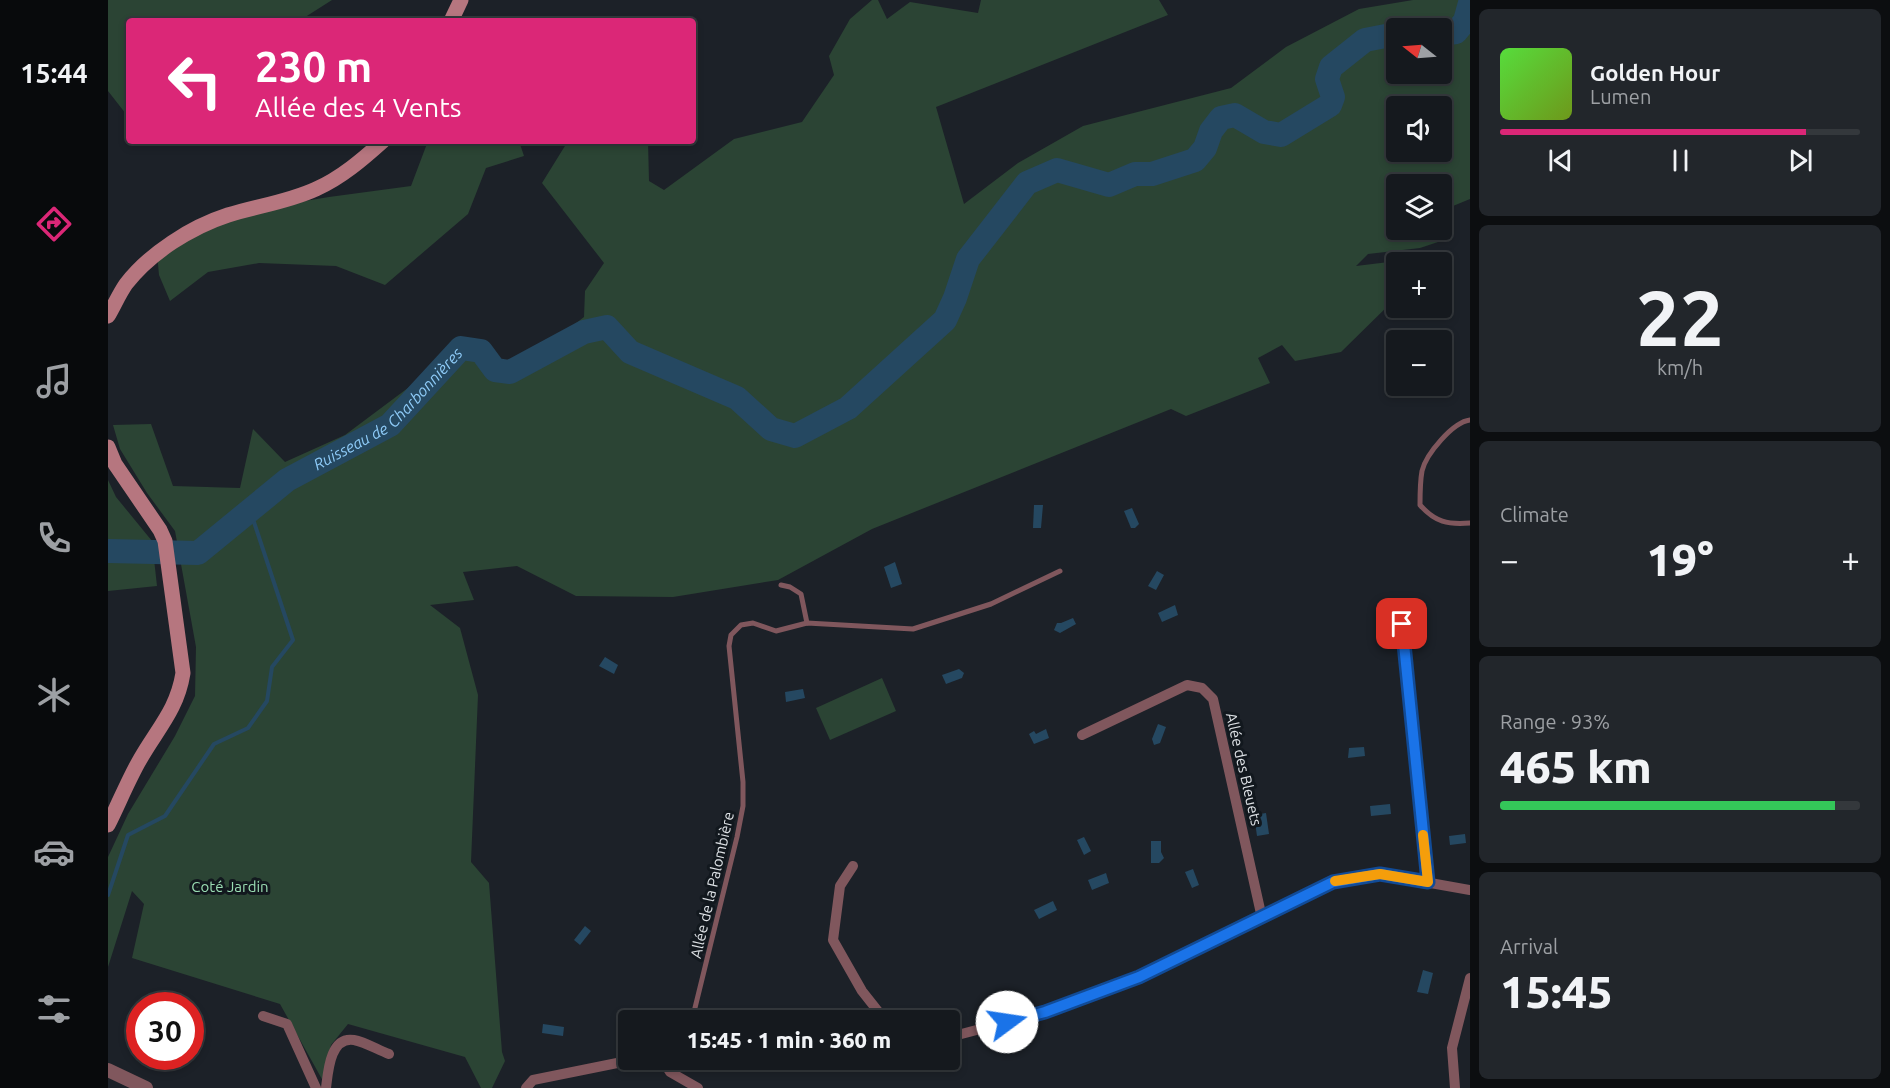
<!DOCTYPE html>
<meta charset="utf-8">
<style>
body{margin:0;font-family:Ubuntu,sans-serif;background:#22262b;color:#f1f3f6;height:100vh;display:flex;flex-direction:column;font-size:22px;white-space:nowrap}
*{box-sizing:border-box;margin:0}
p{font-size:20px;color:#9da0a4}
.icon{flex:none;width:33px;height:33px;fill:none;stroke:currentColor;stroke-width:2;stroke-linecap:round;stroke-linejoin:round}
.map{position:relative;flex:1;overflow:hidden}
.drawer{display:flex;flex-direction:column;gap:9px;padding:9px;background:#0c0e10;width:420px}
.drawer>*{flex:none}
.guide{position:absolute;left:18px;top:18px;width:570px;height:126px;border-radius:6px;box-shadow:0 3px 9px #0003,0 0 0 2px #34383c;background:#db2777;color:#fff;overflow:hidden}
.needle{width:39px;rotate:287deg}
.controls{position:absolute;left:1278px;top:18px;display:grid;gap:12px}
.controls a{display:grid;place-items:center;width:66px;height:66px;border-radius:6px;background:#15191e;box-shadow:0 3px 9px #0003,0 0 0 2px #34383c;font-size:30px}
.speed{position:absolute;left:18px;top:992px;display:flex;gap:12px;font-size:30px;font-weight:700;text-align:center}
.speed>*{display:grid;place-content:center;width:78px;height:78px;border-radius:50%;background:#15191e;box-shadow:0 3px 9px #0003,0 0 0 2px #34383c;line-height:1}
.speed .limit{border:9px solid #d22;background:#fff;color:#111}
.pin{position:absolute;display:grid;place-items:center;width:51px;height:51px;color:#fff;margin:-26px;border-radius:12px;box-shadow:0 3px 9px #0006}
.me{position:absolute;width:66px;margin:-33px;rotate:76deg;stroke-linejoin:round;filter:drop-shadow(0 0 4px #0008)}
.turn{display:flex;align-items:center;gap:21px;height:126px;padding:0 30px;font-size:27px}
.turn .icon{width:78px;height:78px;stroke-width:2.5}
.turn b{display:block;font-size:42px;line-height:51px}
.big{font-size:45px;font-weight:800;line-height:1.1}
.drawer .widget{flex:1;display:flex;flex-direction:column;justify-content:center;gap:9px;min-width:0;padding:0 21px;border-radius:9px;background:#22262b}
.drawer .dial{align-items:center;gap:0}
.dial b{font-size:78px;line-height:1}
.song{display:flex;align-items:center;gap:18px}
.cover{width:72px;height:72px;border-radius:9px;background:linear-gradient(135deg,hsl(110 70% 55%),hsl(80 70% 35%))}
.played{height:6px;border-radius:3px;background:linear-gradient(90deg,#db2777 85%,#34383c 85%)}
.keys{display:flex;justify-content:space-around;direction:ltr}
.heat{display:flex;justify-content:space-between;align-items:center;font-size:33px;direction:ltr}
.charge{height:9px;border-radius:4px;background:linear-gradient(90deg,#34c759 93%,#34383c 0)}
.trip{position:absolute;left:510px;top:1010px;width:342px;height:60px;border-radius:6px;background:#15191e;box-shadow:0 3px 9px #0003,0 0 0 2px #34383c;font-weight:800;line-height:60px;text-align:center}
main{display:flex;flex:1;min-height:0}
.menu{display:flex;flex-direction:column;width:108px;justify-content:space-around;align-items:center;background:#080a0c;color:#9da0a4}
.menu .icon{width:42px;height:42px}
.menu .current{color:#db2777}
.menu b{font-size:27px;color:#f1f3f6}
.map>svg:first-child{display:block}
</style>
<main>
<nav class="menu">
<b>15:44</b>
<svg class="icon current" aria-label="directions" viewBox="0 0 24 24"><path d="M12 3l9 9-9 9-9-9zM9 14v-3h6M13 9l2 2-2 2"/></svg>
<svg class="icon" aria-label="music" viewBox="0 0 24 24"><path d="M9 18V5l10-2v13"/><circle cx="6" cy="18" r="3"/><circle cx="16" cy="16" r="3"/></svg>
<svg class="icon" aria-label="phone" viewBox="0 0 24 24"><path d="M5 4h4l2 5-3 2q2 4 5 5l2-3 5 2v4C11 20 4 13 5 4z"/></svg>
<svg class="icon" aria-label="climate" viewBox="0 0 24 24"><path d="M12 3v18M4 7l16 10M4 17L20 7"/></svg>
<svg class="icon" aria-label="car" viewBox="0 0 24 24"><path d="M5 17H2v-5l4-1 3-4h7l3 4 3 1v5h-3M9 17h6M6 11h13"/><circle cx="7" cy="17" r="2"/><circle cx="17" cy="17" r="2"/></svg>
<svg class="icon" aria-label="filters" viewBox="0 0 24 24"><path d="M4 7h16M4 17h16"/><circle cx="9" cy="7" r="2"/><circle cx="15" cy="17" r="2"/></svg>
</nav>
<div class="map">
<svg width="1362" height="1088" viewBox="0 0 1362 1088">
<rect width="100%" height="100%" fill="#1c2128"/>
<!-- green -->
<g fill="#2b4434" fill-rule="evenodd">
<path d="M 0,0 L 224,0 L 191,21 L 21,21 L 21,112 L 18,114 L 0,91 Z"/>
<path d="M 764,0 L 770,0 L 779,19 L 802,2 L 870,13 L 873,0 L 1051,0 L 1060,15 L 828,107 L 856,204 L 910,163 L 975,126 L 1123,88 L 1178,47 L 1251,9 L 1305,0 L 1362,0 L 1362,199 L 1345,206 L 1345,237 L 1312,248 L 1260,254 L 1248,266 L 1289,261 L 1288,298 L 1233,352 L 1187,361 L 1174,345 L 1150,358 L 1162,383 L 1078,416 L 1063,409 L 764,529 L 670,580 L 565,597 L 468,596 L 409,566 L 355,572 L 366,600 L 322,605 L 352,628 L 370,695 L 363,862 L 381,883 L 394,1052 L 397,1061 L 384,1088 L 373,1088 L 357,1057 L 240,1024 L 223,1045 L 215,1081 L 172,1004 L 24,958 L 36,904 L 24,891 L 0,967 L 0,857 L 20,814 L 67,736 L 87,696 L 88,647 L 67,531 L 39,493 L 12,449 L 5,425 L 43,424 L 65,486 L 132,488 L 145,429 L 177,462 L 237,435 L 352,349 L 384,366 L 405,372 L 476,317 L 477,291 L 496,263 L 434,183 L 460,141 L 540,141 L 541,181 L 556,190 L 626,139 L 694,122 L 726,75 L 721,56 L 742,19 ZM 1288,28 L 1334,28 L 1334,74 L 1288,74 ZM 1288,106 L 1334,106 L 1334,152 L 1288,152 ZM 1288,184 L 1334,184 L 1334,230 L 1288,230 Z"/>
<path d="M 320,141 L 411,141 L 416,156 L 378,168 L 360,214 L 277,285 L 228,266 L 151,263 L 100,272 L 62,301 L 51,275 L 49,253 L 137,211 L 221,197 L 303,186 Z"/>
<path d="M 0,480 L 8,497 L 44,541 L 49,586 L 0,591 Z"/>
<path d="M 774,678 L 788,711 L 722,740 L 708,708 Z"/>
</g>
<!-- water -->
<g fill="#254861">
<path d="M 926,505 L 935,505 L 933,528 L 925,528 Z"/>
<path d="M 1024,508 L 1031,524 L 1027,528 L 1023,528 L 1016,511 Z"/>
<path d="M 787,562 L 794,584 L 783,588 L 776,567 Z"/>
<path d="M 1049,571 L 1056,575 L 1048,590 L 1040,586 Z"/>
<path d="M 1067,605 L 1070,615 L 1054,622 L 1050,613 Z"/>
<path d="M 965,618 L 968,624 L 952,633 L 946,630 L 949,623 L 953,623 Z"/>
<path d="M 497,657 L 510,665 L 506,674 L 491,666 Z"/>
<path d="M 851,669 L 856,673 L 854,678 L 838,684 L 834,675 Z"/>
<path d="M 695,689 L 697,698 L 678,702 L 677,692 Z"/>
<path d="M 1050,724 L 1058,727 L 1052,743 L 1046,745 L 1044,739 Z"/>
<path d="M 938,729 L 941,738 L 926,744 L 921,734 L 926,731 L 928,734 Z"/>
<path d="M 1256,747 L 1257,756 L 1240,758 L 1241,748 Z"/>
<path d="M 1282,804 L 1283,814 L 1263,816 L 1262,806 Z"/>
<path d="M 1158,813 L 1161,834 L 1149,836 L 1146,815 Z"/>
<path d="M 1357,834 L 1358,843 L 1342,845 L 1341,836 Z"/>
<path d="M 976,837 L 983,851 L 976,855 L 969,840 Z"/>
<path d="M 1043,841 L 1053,841 L 1053,852 L 1056,858 L 1051,863 L 1043,863 Z"/>
<path d="M 1085,869 L 1091,885 L 1084,888 L 1077,872 Z"/>
<path d="M 998,873 L 1001,883 L 984,890 L 980,880 Z"/>
<path d="M 945,901 L 949,910 L 931,919 L 926,910 Z"/>
<path d="M 477,926 L 483,931 L 472,945 L 466,940 Z"/>
<path d="M 1315,970 L 1325,973 L 1320,994 L 1309,992 Z"/>
<path d="M 435,1024 L 456,1027 L 455,1036 L 434,1033 Z"/>
</g>
<g fill="none" stroke-linecap="round" stroke-linejoin="round">
<!-- stream -->
<path stroke="#254861" stroke-width="4" d="M 0,895 L 20,835 L 57,816 L 106,744 L 140,728 L 159,701 L 164,667 L 185,640 L 142,510"/>
<!-- river -->
<g stroke="#254861" stroke-width="24">
<path d="M 1334,34 L 1348,32 L 1357,21 L 1362,3"/>
<path id="s1" d="M 0,551 L 90,553 L 179,480 L 282,425 L 353,348 L 373,351 L 387,370 L 402,372 L 476,332 L 499,327 L 522,352 L 629,398 L 663,429 L 687,436 L 740,408 L 837,320 L 847,298 L 860,259 L 919,183 L 949,170 L 1001,185 L 1027,174 L 1044,174 L 1087,160 L 1097,148 L 1103,131 L 1113,118 L 1127,115 L 1156,132 L 1173,135 L 1222,105 L 1225,97 L 1219,79 L 1223,67 L 1257,40 L 1288,34"/>
</g>
<!-- service -->
<g stroke="#80575d" stroke-width="5">
<path d="M 1362,420 C 1345,422 1318,454 1314,471 C 1312,482 1312,494 1312,505 C 1327,522 1340,525 1362,523"/>
<path d="M 673,585 L 682,587 L 693,594 L 699,623"/>
<path d="M 584,1020 L 629,837 L 635,806 L 635,782 L 621,646 L 623,635 L 633,625 L 645,623 L 668,631 L 699,623 L 805,629 L 883,604 L 952,571"/>
</g>
<!-- minor -->
<g stroke="#80575d" stroke-width="10">
<path d="M 1294,624 L 1320,882"/>
<path d="M 974,735 L 1079,685 L 1094,688 L 1105,699 L 1154,918"/>
<path d="M 745,866 L 732,886 L 725,940 L 754,991 L 777,1020"/>
<path d="M 155,1016 L 179,1024 L 208,1088"/>
<path d="M 842,1037 L 937,1012 L 1031,977 L 1225,882 L 1272,874 L 1362,890"/>
<path d="M 554,1059 L 562,1072 L 590,1088"/>
<path d="M 218,1088 C 220,1072 222,1036 246,1040 C 257,1042 270,1050 281,1054"/>
<path d="M 418,1088 L 425,1080 L 529,1059"/>
<path d="M 1347,1088 L 1344,1048 L 1362,978"/>
</g>
<!-- tertiary -->
<path stroke="#80575d" stroke-width="14" d="M 0,1070 L 38,1088"/>
<!-- secondary -->
<g stroke="#b6767f" stroke-width="15">
<path d="M 343,21 L 353,0"/>
<path d="M 0,316 C 6,306 11,294 18,284 C 42,253 83,227 120,215 C 149,206 180,202 208,189 C 233,178 255,159 275,141"/>
<path d="M 0,447 L 7,464 L 52,530 L 57,541 L 75,673 C 69,711 48,730 30,763 C 19,783 10,805 0,825"/>
</g>
</g>
<g fill="none" stroke-linecap="round" stroke-linejoin="round">
<!-- route casing -->
<g stroke="#114b97" stroke-width="15">
<path id="route" d="M 899,1022 L 937,1012 L 1031,977 L 1225,882 L 1272,874 L 1320,882 L 1294,624"/>
</g>
<!-- route -->
<use href="#route" stroke="#1a73e8" stroke-width="10"/>
<!-- slow -->
<path stroke="#f59e0b" stroke-width="10" d="M 1227,881 L 1272,874 L 1320,882 L 1315,835"/>
</g>
<g text-anchor="middle" dominant-baseline="central" stroke-width="6" stroke-linejoin="round" paint-order="stroke">
<!-- street labels -->
<g font-size="15" fill="#dfe3e7" stroke="#12181e">
<text transform="translate(1136 769) rotate(77)">Allée des Bleuets</text>
<text transform="translate(604 885) rotate(-77)">Allée de la Palombière</text>
</g>
<!-- park labels -->
<g font-size="15" fill="#9bdeb4" stroke="#12181e">
<text x="122" y="886">Coté Jardin</text>
</g>
<!-- water labels -->
<g font-size="16" font-style="italic" fill="#8ecbf8" stroke="#12181e">
<text stroke="none"><textPath href="#s1" startOffset="330">Ruisseau de Charbonnières</textPath></text>
</g>
</g>
</svg>
<div class="controls">
<a><svg class="needle" viewBox="-14 -14 28 28"><path d="M0-13l5 13h-10z" fill="#e53935"/><path d="M0 13l5-13h-10z" fill="#9da0a4"/></svg></a>
<a><svg class="icon" aria-label="sound" viewBox="0 0 24 24"><path d="M4 9h4l5-4v14l-5-4H4zM17 9q2 3 0 6"/></svg></a>
<a><svg class="icon" aria-label="layers" viewBox="0 0 24 24"><path d="M12 4l9 5-9 5-9-5zM3 14l9 5 9-5"/></svg></a>
<a>+</a>
<a>−</a>
</div>
<div class="speed"><div class="limit">30</div></div>
<div class="pin" style="left:1294px;top:624px;background:#d93025"><svg class="icon" aria-label="arrive" viewBox="0 0 24 24"><path d="M6 21V4h12l-3 4 3 4H6"/></svg></div>
<svg class="me" style="left:899px;top:1022px" viewBox="-20 -20 40 40"><circle r="19" fill="#fff"/><path d="M0-13L10 11 0 6-10 11z" fill="#1a73e8"/></svg>
<div class="trip">15:45 · 1 min · 360 m</div>
<div class="guide">
<div class="turn"><svg class="icon" aria-label="left" viewBox="0 0 24 24"><path d="M17 20v-9H6M10 6l-5 5 5 5"/></svg><div><b>230 m</b>Allée des 4 Vents</div></div>
</div>
</div>
<section class="drawer">
<div class="widget">
<div class="song"><i class="cover"></i><div><b>Golden Hour</b><p>Lumen</p></div></div>
<div class="played"></div>
<div class="keys"><svg class="icon" aria-label="previous" viewBox="0 0 24 24"><path d="M18 5L8 12l10 7zM5 5v14"/></svg><svg class="icon" aria-label="pause" viewBox="0 0 24 24"><path d="M8 5v14M16 5v14"/></svg><svg class="icon" aria-label="next" viewBox="0 0 24 24"><path d="M6 5l10 7-10 7zM19 5v14"/></svg></div>
</div>
<div class="widget dial"><b>22</b><p>km/h</p></div>
<div class="widget"><p>Climate</p>
<div class="heat"><a>−</a><b class="big">19°</b><a>+</a></div>
</div>
<div class="widget"><p>Range · 93%</p><b class="big">465 km</b><div class="charge"></div></div>
<div class="widget"><p>Arrival</p><b class="big">15:45</b></div>
</section>
</main>
